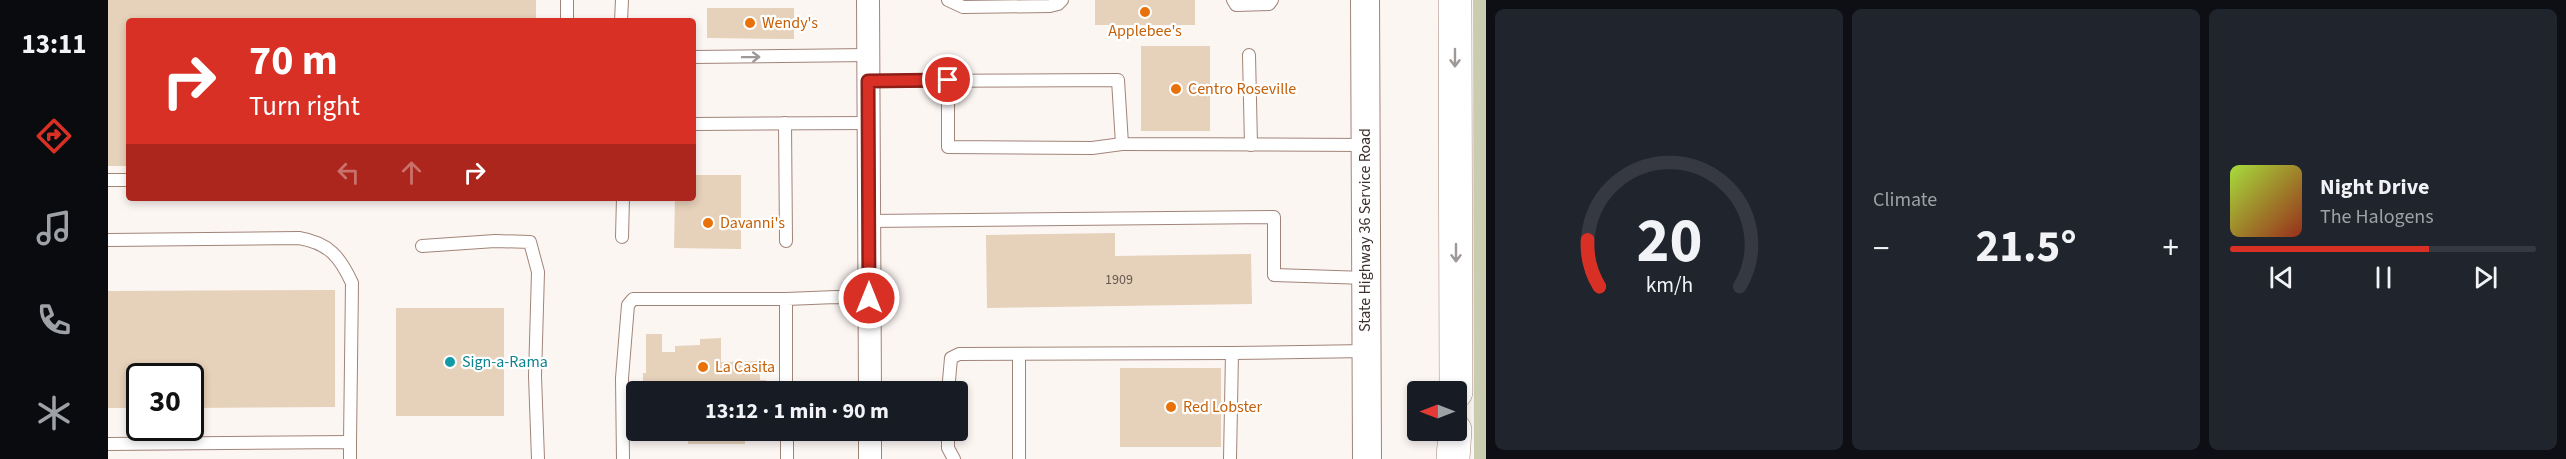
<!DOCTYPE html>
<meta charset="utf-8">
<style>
body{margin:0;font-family:"Source Sans 3",sans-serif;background:#20242c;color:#f1f3f6;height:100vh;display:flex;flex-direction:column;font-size:22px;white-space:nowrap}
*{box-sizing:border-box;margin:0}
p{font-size:20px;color:#9ea1a6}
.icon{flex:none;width:33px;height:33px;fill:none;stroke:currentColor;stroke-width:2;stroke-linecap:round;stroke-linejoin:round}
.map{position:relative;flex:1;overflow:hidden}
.sheet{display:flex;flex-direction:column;gap:9px;padding:9px;background:#0d0f14;width:1080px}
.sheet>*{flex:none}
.top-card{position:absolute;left:18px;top:18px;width:570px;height:183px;border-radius:6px;box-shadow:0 3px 9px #0003;background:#d93025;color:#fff;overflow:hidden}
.needle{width:39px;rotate:270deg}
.buttons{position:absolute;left:1299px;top:381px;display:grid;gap:12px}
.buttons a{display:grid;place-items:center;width:60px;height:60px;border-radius:6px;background:#171b24;box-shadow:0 3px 9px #0003;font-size:30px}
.speed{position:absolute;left:18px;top:363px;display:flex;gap:12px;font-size:30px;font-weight:700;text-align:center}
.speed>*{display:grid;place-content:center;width:78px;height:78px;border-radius:50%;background:#171b24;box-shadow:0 3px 9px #0003;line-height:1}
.speed .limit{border:3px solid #111;border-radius:9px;background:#fff;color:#111}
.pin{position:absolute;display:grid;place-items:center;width:51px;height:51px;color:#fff;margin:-26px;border:3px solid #fff;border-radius:50%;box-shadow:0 2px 6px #0007}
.me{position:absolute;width:66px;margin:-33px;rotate:0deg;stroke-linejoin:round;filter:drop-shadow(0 0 4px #0008)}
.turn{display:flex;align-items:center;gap:21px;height:126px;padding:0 24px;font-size:27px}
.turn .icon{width:78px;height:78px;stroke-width:2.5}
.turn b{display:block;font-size:42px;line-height:51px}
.lanes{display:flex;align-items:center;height:57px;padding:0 24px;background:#0003;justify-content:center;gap:30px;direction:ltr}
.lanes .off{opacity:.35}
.big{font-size:45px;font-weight:700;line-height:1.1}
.sheet .tile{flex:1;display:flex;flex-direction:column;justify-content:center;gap:9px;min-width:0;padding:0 21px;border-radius:9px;background:#20242c}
.sheet .dial{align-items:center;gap:0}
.dial svg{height:156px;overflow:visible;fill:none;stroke:#363941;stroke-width:7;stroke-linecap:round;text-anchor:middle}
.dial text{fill:#f1f3f6;stroke:none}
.song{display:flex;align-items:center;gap:18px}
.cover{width:72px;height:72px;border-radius:9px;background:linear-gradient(135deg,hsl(80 70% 55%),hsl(10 70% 35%))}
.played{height:6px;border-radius:3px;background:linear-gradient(90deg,#d93025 65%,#363941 65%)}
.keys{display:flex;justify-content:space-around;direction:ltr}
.heat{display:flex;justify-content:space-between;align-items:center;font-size:33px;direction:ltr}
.sheet .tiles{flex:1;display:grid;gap:9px;grid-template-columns:repeat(3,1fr)}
.trip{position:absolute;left:518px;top:381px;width:342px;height:60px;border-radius:6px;background:#171b24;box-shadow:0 3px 9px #0003;font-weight:700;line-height:60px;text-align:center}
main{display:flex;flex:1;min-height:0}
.tab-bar{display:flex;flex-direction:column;width:108px;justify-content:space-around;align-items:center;background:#090b0e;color:#9ea1a6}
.tab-bar .icon{width:42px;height:42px}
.tab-bar .active{color:#d93025}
.tab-bar b{font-size:27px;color:#f1f3f6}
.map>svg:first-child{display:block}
</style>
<main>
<nav class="tab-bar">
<b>13:11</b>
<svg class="icon active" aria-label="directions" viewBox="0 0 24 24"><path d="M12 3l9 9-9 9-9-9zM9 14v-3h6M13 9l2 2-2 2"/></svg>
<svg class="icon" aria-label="music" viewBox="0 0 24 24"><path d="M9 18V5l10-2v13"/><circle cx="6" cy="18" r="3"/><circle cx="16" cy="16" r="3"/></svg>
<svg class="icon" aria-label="phone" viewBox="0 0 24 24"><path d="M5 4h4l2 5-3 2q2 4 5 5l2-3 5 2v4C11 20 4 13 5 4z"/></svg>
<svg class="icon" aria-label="climate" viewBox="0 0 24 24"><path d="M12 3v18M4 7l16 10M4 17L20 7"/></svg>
</nav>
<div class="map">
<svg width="1378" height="459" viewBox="0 0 1378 459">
<rect width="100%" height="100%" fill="#fcf6f3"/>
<!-- green -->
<path fill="#c9ccae" d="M 1365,0 L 1378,0 L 1378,459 L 1366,459 Z"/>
<!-- building -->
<g fill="#e6d1ba">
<path d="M 0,0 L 428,0 L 428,21 L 21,21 L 21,166 L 0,166 Z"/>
<rect x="987" y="0" width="100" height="25"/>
<path d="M 599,8 L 686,8 L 686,39 L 599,38 Z"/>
<rect x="1033" y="46" width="69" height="85"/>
<path d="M 585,175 L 633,175 L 633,249 L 566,248 L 567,198 L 585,198 Z"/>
<path d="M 1007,233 L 1007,256 L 1143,254 L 1144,304 L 879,308 L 878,235 Z"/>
<path d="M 227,290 L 227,407 L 82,408 L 82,376 L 32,376 L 32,408 L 0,408 L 0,291 Z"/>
<rect x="288" y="308" width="108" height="108"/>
<path d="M 538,334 L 554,334 L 554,352 L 567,352 L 567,346 L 592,345 L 592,339 L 613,338 L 613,362 L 652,361 L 652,380 L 658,380 L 658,392 L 535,392 L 535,373 L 538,373 Z"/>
<rect x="1012" y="368" width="101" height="79"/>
<rect x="580" y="430" width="57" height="14"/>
</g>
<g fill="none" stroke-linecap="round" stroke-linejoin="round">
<!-- service casing -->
<g stroke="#a18479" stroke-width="14">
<g id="service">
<path d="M 840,0 L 855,7 L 942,6 L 950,4 L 954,0"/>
<path d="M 1125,0 L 1128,5 L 1161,4 L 1164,0"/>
<path d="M 459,21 L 459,0"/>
<path d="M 513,21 L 514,0"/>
<path d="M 1141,55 L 1143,145"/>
<path d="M 585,57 L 760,55"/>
<path d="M 840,80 L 840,147 L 984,148 L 1014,144"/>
<path d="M 760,81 L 1010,80 L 1014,144 L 1257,145"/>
<path d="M 677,123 L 678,241"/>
<path d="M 585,124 L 760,123"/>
<path d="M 0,180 L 21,180"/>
<path d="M 761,221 L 1166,217 L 1166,275 L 1258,278"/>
<path d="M 514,237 L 515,198"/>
<path d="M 0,240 L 191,238 C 221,243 232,257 244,283 L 242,442"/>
<path d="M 314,246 L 387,241 L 422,242 L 430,272 L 427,376 L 430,459"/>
<path d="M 911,354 L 911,459"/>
<path d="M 678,392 L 678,299 L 728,297 L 761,298"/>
<path d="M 840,392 L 843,358 L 851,354 L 1124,353"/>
<path d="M 679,430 L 679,459"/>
<path d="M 840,430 L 840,448 L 846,459"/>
<path d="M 0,444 L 242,442 L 242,459"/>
<path d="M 515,459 L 514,378 L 520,305 L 525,299 L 678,299"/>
<path d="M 1122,459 L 1124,353 L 1258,351"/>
</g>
</g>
<!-- minor casing -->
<g stroke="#a18479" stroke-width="24">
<g id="minor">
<path d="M 760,0 L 762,392"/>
<path d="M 762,430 L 762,459"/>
</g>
</g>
<!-- tertiary casing -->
<g stroke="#a18479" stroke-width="30">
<path id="tertiary" d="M 1257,0 L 1259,459"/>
</g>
<!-- motorway casing -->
<g stroke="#a18479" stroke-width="34">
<g id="motorway">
<path d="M 1347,0 L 1348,392"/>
<path d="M 1345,459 L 1347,430"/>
</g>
</g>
<!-- service -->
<use href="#service" stroke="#fff" stroke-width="12"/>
<!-- minor -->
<use href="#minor" stroke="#fff" stroke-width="22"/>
<!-- tertiary -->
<use href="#tertiary" stroke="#fff" stroke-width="28"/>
<!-- motorway -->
<use href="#motorway" stroke="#fff" stroke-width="33"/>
</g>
<!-- one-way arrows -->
<defs><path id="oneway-shaft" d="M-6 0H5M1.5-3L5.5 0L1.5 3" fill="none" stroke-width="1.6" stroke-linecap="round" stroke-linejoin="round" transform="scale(1.5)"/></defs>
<g stroke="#9e9896">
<use href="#oneway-shaft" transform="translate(643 57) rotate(-1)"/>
<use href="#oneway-shaft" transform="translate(1347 58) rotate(90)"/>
<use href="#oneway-shaft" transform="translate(1348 253) rotate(90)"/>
</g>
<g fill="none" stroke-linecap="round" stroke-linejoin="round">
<!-- route casing -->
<g stroke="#8d1f18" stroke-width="15">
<path id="route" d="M 761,298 L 760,81 L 840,80"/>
</g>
<!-- route -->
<use href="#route" stroke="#d93025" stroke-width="10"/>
</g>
<!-- markers -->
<g fill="#e8710a" stroke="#fff" stroke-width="2">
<circle cx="1037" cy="12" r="6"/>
<circle cx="642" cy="23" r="6"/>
<circle cx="1068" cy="89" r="6"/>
<circle cx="600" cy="223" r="6"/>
<circle cx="595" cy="367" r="6"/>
<circle cx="1063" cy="407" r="6"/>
</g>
<circle fill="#0f9aa8" stroke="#fff" stroke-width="2" cx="342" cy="362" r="6"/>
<g text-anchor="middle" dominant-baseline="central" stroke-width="4.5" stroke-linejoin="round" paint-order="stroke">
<!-- number labels -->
<g font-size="14" fill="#675950">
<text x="1011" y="280">1909</text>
</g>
<!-- food labels -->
<g font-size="16" fill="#c56008" stroke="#fff" text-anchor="start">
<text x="654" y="23">Wendy's</text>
<text x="1037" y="31" text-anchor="middle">Applebee's</text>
<text x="1080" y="89">Centro Roseville</text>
<text x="612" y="223">Davanni's</text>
<text x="607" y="367">La Casita</text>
<text x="1075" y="407">Red Lobster</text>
</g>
<!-- street labels -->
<g font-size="16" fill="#3d312d" stroke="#fff">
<text transform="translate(1257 230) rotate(-90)">State Highway 36 Service Road</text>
</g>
<!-- culture labels -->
<g font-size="16" fill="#0d838f" stroke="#fff" text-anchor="start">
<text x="354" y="362">Sign-a-Rama</text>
</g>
</g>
</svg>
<div class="buttons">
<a><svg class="needle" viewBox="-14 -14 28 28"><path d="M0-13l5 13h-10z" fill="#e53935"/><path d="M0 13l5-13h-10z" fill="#9ea1a6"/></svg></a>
</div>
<div class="speed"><div class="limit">30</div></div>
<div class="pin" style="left:840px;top:80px;background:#d93025"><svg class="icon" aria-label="arrive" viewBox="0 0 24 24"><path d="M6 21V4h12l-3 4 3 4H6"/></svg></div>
<svg class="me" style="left:761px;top:298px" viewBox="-20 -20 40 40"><circle r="17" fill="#d93025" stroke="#fff" stroke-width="3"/><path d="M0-11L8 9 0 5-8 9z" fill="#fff"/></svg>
<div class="trip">13:12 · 1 min · 90 m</div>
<div class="top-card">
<div class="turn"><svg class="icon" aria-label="right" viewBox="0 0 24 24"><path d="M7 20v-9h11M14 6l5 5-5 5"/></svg><div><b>70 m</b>Turn right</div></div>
<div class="lanes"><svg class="icon off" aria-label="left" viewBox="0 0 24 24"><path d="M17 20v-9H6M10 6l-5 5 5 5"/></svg><svg class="icon off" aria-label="ahead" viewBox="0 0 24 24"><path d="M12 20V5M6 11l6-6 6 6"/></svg><svg class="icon" aria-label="right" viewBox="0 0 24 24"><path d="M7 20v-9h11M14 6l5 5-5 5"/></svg></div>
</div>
</div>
<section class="sheet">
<div class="tiles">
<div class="tile dial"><svg viewBox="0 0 100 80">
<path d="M14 69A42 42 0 1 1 86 69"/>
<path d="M14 69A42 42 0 0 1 8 45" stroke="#d93025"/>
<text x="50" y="56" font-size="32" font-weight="700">20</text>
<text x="50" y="72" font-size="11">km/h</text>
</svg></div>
<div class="tile"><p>Climate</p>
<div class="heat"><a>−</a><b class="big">21.5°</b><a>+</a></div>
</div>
<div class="tile">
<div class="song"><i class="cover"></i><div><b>Night Drive</b><p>The Halogens</p></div></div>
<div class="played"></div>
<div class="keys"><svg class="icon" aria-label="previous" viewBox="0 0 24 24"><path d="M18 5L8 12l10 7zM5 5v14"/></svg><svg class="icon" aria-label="pause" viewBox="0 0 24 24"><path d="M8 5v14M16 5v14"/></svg><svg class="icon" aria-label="next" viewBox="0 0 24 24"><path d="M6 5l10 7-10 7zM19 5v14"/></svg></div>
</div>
</div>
</section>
</main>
